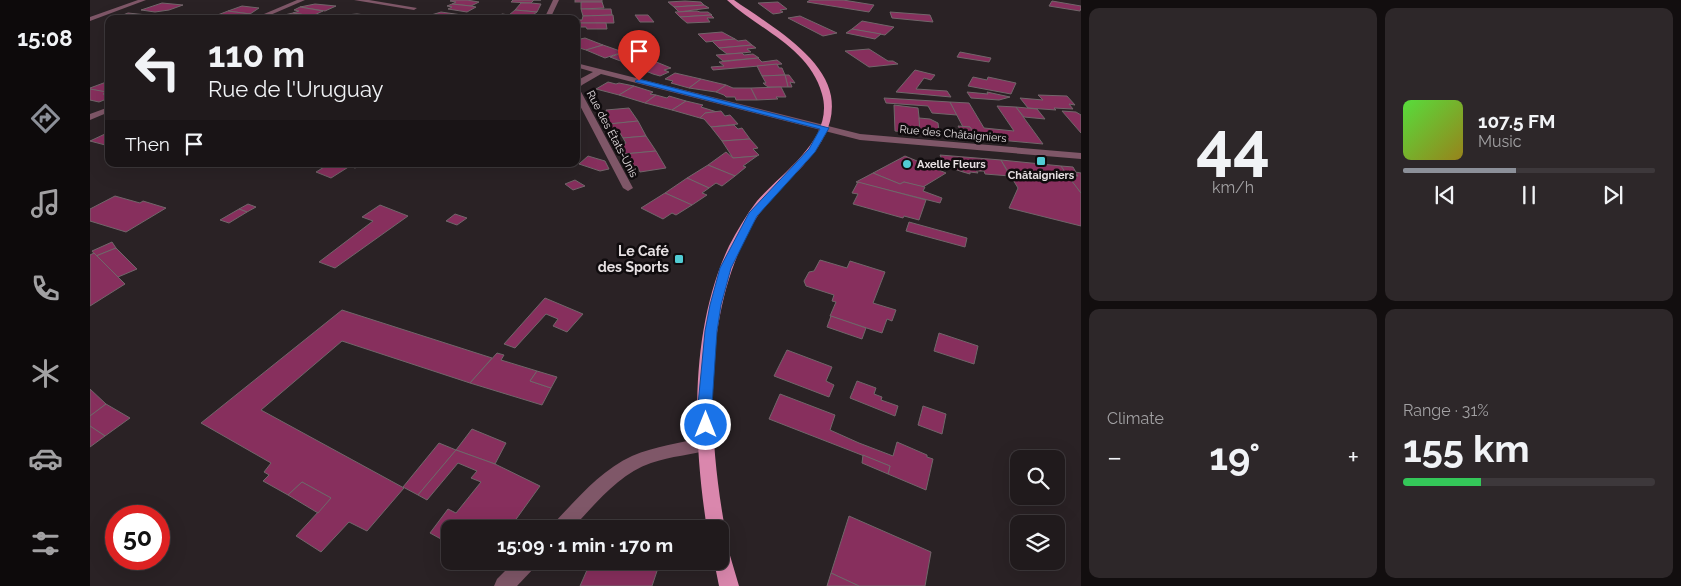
<!DOCTYPE html>
<meta charset="utf-8">
<style>
body{margin:0;font-family:Raleway,sans-serif;background:#2d2729;color:#f1f3f6;height:100vh;display:flex;flex-direction:column;font-size:19px;white-space:nowrap}
*{box-sizing:border-box;margin:0}
p{font-size:16px;color:#a2a1a3}
.icon{flex:none;width:28px;height:28px;fill:none;stroke:currentColor;stroke-width:2;stroke-linecap:round;stroke-linejoin:round}
.map{position:relative;flex:1;overflow:hidden}
.panel{display:flex;flex-direction:column;gap:8px;padding:8px;background:#120e0f;width:600px}
.panel>*{flex:none}
.guide{position:absolute;left:15px;top:15px;width:475px;height:152px;border-radius:10px;box-shadow:0 5px 20px #0002,0 0 0 1px #3d383b;background:#201a1c;color:#f1f3f6;overflow:hidden}
.tools{position:absolute;left:920px;top:450px;display:grid;gap:10px}
.tools a{display:grid;place-items:center;width:55px;height:55px;border-radius:10px;background:#201a1c;box-shadow:0 5px 20px #0002,0 0 0 1px #3d383b;font-size:25px}
.speed{position:absolute;left:15px;top:505px;display:flex;gap:10px;font-size:25px;font-weight:700;text-align:center}
.speed>*{display:grid;place-content:center;width:65px;height:65px;border-radius:50%;background:#201a1c;box-shadow:0 5px 20px #0002,0 0 0 1px #3d383b;line-height:1}
.speed .limit{border:8px solid #d22;background:#fff;color:#111}
.pin{position:absolute;display:grid;place-items:center;width:42px;height:42px;color:#fff;margin:-51px -21px;border-radius:50% 50% 50% 0;rotate:-45deg;box-shadow:0 0 5px #0007}
.pin .icon{rotate:45deg}
.me{position:absolute;width:55px;margin:-28px;rotate:0deg;stroke-linejoin:round;filter:drop-shadow(0 0 4px #0008)}
.turn{display:flex;align-items:center;gap:18px;height:105px;padding:0 20px;font-size:22px}
.turn .icon{width:65px;height:65px;stroke-width:2.5}
.turn b{display:block;font-size:35px;line-height:42px}
.then{display:flex;align-items:center;height:48px;padding:0 20px;background:#0003;gap:10px;font-size:19px}
.big{font-size:38px;font-weight:700;line-height:1.1}
.panel .widget{flex:1;display:flex;flex-direction:column;justify-content:center;gap:8px;min-width:0;padding:0 18px;border-radius:10px;background:#2d2729}
.panel .dial{align-items:center;gap:0}
.dial b{font-size:65px;line-height:1}
.song{display:flex;align-items:center;gap:15px}
.cover{width:60px;height:60px;border-radius:8px;background:linear-gradient(135deg,hsl(110 70% 55%),hsl(50 70% 35%))}
.played{height:5px;border-radius:2px;background:linear-gradient(90deg,#8c9099 45%,#3d383b 45%)}
.keys{display:flex;justify-content:space-around;direction:ltr}
.heat{display:flex;justify-content:space-between;align-items:center;font-size:28px;direction:ltr}
.charge{height:8px;border-radius:4px;background:linear-gradient(90deg,#34c759 31%,#3d383b 0)}
.panel .tiles{flex:1;display:grid;gap:8px;grid-template-columns:repeat(2,1fr)}
.trip{position:absolute;left:351px;top:520px;width:288px;height:50px;border-radius:10px;background:#201a1c;box-shadow:0 5px 20px #0002,0 0 0 1px #3d383b;font-weight:700;line-height:50px;text-align:center}
main{display:flex;flex:1;min-height:0}
.dock{display:flex;flex-direction:column;width:90px;justify-content:space-around;align-items:center;background:#0d0a0b;color:#a2a1a3}
.dock .icon{width:35px;height:35px}
.dock .active{color:#8c9099}
.dock b{font-size:22px;color:#f1f3f6}
.map>svg:first-child{display:block}
</style>
<main>
<nav class="dock">
<b>15:08</b>
<svg class="icon active" aria-label="directions" viewBox="0 0 24 24"><path d="M12 3l9 9-9 9-9-9zM9 14v-3h6M13 9l2 2-2 2"/></svg>
<svg class="icon" aria-label="music" viewBox="0 0 24 24"><path d="M9 18V5l10-2v13"/><circle cx="6" cy="18" r="3"/><circle cx="16" cy="16" r="3"/></svg>
<svg class="icon" aria-label="phone" viewBox="0 0 24 24"><path d="M5 4h4l2 5-3 2q2 4 5 5l2-3 5 2v4C11 20 4 13 5 4z"/></svg>
<svg class="icon" aria-label="climate" viewBox="0 0 24 24"><path d="M12 3v18M4 7l16 10M4 17L20 7"/></svg>
<svg class="icon" aria-label="car" viewBox="0 0 24 24"><path d="M5 17H2v-5l4-1 3-4h7l3 4 3 1v5h-3M9 17h6M6 11h13"/><circle cx="7" cy="17" r="2"/><circle cx="17" cy="17" r="2"/></svg>
<svg class="icon" aria-label="filters" viewBox="0 0 24 24"><path d="M4 7h16M4 17h16"/><circle cx="9" cy="7" r="2"/><circle cx="15" cy="17" r="2"/></svg>
</nav>
<div class="map">
<svg width="991" height="586" viewBox="0 0 991 586">
<rect width="100%" height="100%" fill="#2a2225"/>
<!-- building -->
<g fill="#872f5d" stroke="#71666a">
<path d="M 362,0 L 377,0 L 389,2 L 381,6 L 362,4 L 366,2 L 360,1 Z"/>
<path d="M 423,0 L 451,0 L 444,0 L 441,3 L 421,2 Z"/>
<rect x="485" y="0" width="27" height="2"/>
<path d="M 720,0 L 753,0 L 784,5 L 779,12 L 717,2 Z"/>
<path d="M 595,1 L 611,2 L 614,5 L 584,7 L 578,2 Z"/>
<path d="M 962,1 L 991,6 L 991,8 L 990,11 L 959,6 Z"/>
<path d="M 491,2 L 512,2 L 514,8 L 491,9 Z"/>
<path d="M 688,2 L 697,9 L 690,10 L 693,12 L 690,13 L 683,14 L 668,3 Z"/>
<path d="M 72,3 L 93,5 L 79,10 L 65,12 L 51,10 Z"/>
<path d="M 431,3 L 441,3 L 451,4 L 447,12 L 425,10 Z"/>
<path d="M 225,4 L 246,6 L 235,11 L 210,7 Z"/>
<path d="M 362,4 L 381,6 L 386,7 L 377,12 L 358,9 L 362,7 L 357,6 Z"/>
<path d="M 614,5 L 619,8 L 589,12 L 584,7 Z"/>
<path d="M 152,6 L 169,8 L 160,14 L 138,11 Z"/>
<path d="M 210,7 L 233,11 L 222,16 L 203,13 L 209,11 L 204,10 Z"/>
<path d="M 491,9 L 521,9 L 522,15 L 493,16 Z"/>
<path d="M 425,10 L 447,12 L 437,19 L 408,17 L 412,14 L 419,15 Z"/>
<path d="M 138,11 L 160,14 L 143,18 L 125,16 Z"/>
<path d="M 607,11 L 610,12 L 618,12 L 622,15 L 590,17 L 585,12 Z"/>
<path d="M 351,12 L 372,15 L 365,19 L 338,16 Z"/>
<path d="M 800,12 L 840,15 L 843,22 L 802,18 Z"/>
<path d="M 38,13 L 57,15 L 49,19 L 23,19 Z"/>
<path d="M 203,13 L 222,16 L 215,19 L 186,17 Z"/>
<path d="M 267,14 L 275,15 L 267,19 L 247,19 L 256,15 Z"/>
<path d="M 523,15 L 524,23 L 486,23 L 486,20 L 492,20 L 493,16 Z"/>
<path d="M 545,15 L 558,15 L 564,22 L 550,22 Z"/>
<path d="M 621,15 L 624,18 L 617,18 L 620,22 L 597,23 L 590,17 Z"/>
<path d="M 710,16 L 747,33 L 733,36 L 698,18 Z"/>
<path d="M 772,21 L 804,27 L 795,35 L 762,29 Z"/>
<path d="M 486,23 L 516,23 L 517,29 L 497,29 L 496,27 L 486,27 Z"/>
<path d="M 762,29 L 791,34 L 785,39 L 756,33 Z"/>
<path d="M 632,32 L 645,39 L 616,42 L 608,34 Z"/>
<path d="M 495,38 L 513,45 L 496,50 L 486,47 L 486,40 Z"/>
<path d="M 645,39 L 648,41 L 656,40 L 662,45 L 629,48 L 622,41 Z"/>
<path d="M 513,45 L 533,52 L 515,58 L 496,50 Z"/>
<path d="M 662,45 L 666,48 L 657,49 L 661,52 L 652,53 L 637,54 L 629,48 Z"/>
<path d="M 779,49 L 798,61 L 803,61 L 808,64 L 779,67 L 755,51 Z"/>
<path d="M 538,51 L 559,59 L 541,65 L 520,57 Z"/>
<path d="M 870,52 L 901,58 L 899,62 L 867,57 Z"/>
<path d="M 652,53 L 654,55 L 663,54 L 669,58 L 633,61 L 626,55 Z"/>
<path d="M 668,58 L 672,62 L 687,60 L 692,64 L 623,70 L 621,67 L 634,66 L 629,62 Z"/>
<path d="M 559,59 L 581,68 L 574,70 L 579,72 L 570,76 L 563,74 L 541,65 Z"/>
<path d="M 687,64 L 689,68 L 692,68 L 695,75 L 672,76 L 667,66 Z"/>
<path d="M 825,70 L 845,75 L 841,80 L 834,78 L 826,89 L 857,91 L 861,97 L 806,92 Z"/>
<path d="M 585,73 L 611,79 L 599,88 L 581,83 L 583,81 L 575,79 Z"/>
<path d="M 695,75 L 699,75 L 705,83 L 700,82 L 702,87 L 698,87 Z"/>
<path d="M 695,75 L 698,87 L 678,87 L 674,84 L 673,83 L 676,83 L 672,76 Z"/>
<path d="M 883,77 L 897,80 L 898,77 L 926,83 L 921,94 L 878,86 Z"/>
<path d="M 611,79 L 636,85 L 626,92 L 599,88 Z"/>
<path d="M 19,81 L 19,93 L 0,89 L 0,88 Z"/>
<path d="M 518,82 L 526,84 L 529,83 L 544,86 L 529,95 L 506,89 Z"/>
<path d="M 636,85 L 643,88 L 661,88 L 667,100 L 646,100 L 645,97 L 636,97 L 634,95 L 626,92 Z"/>
<path d="M 544,86 L 563,92 L 560,94 L 566,95 L 555,103 L 529,95 Z"/>
<path d="M 691,87 L 696,97 L 686,97 L 688,99 L 667,100 L 661,88 Z"/>
<path d="M 0,89 L 17,92 L 13,94 L 19,95 L 19,98 L 9,102 L 0,100 Z"/>
<path d="M 877,92 L 898,94 L 897,92 L 920,97 L 909,100 L 881,98 Z"/>
<path d="M 566,95 L 577,98 L 579,96 L 596,101 L 582,110 L 555,103 Z"/>
<path d="M 948,95 L 977,96 L 985,105 L 979,104 L 983,109 L 964,108 L 966,110 L 938,108 L 930,98 L 953,100 Z"/>
<path d="M 794,98 L 860,102 L 867,115 L 842,113 L 838,106 L 796,103 Z"/>
<path d="M 596,101 L 613,105 L 611,107 L 627,112 L 615,113 L 610,118 L 582,110 Z"/>
<path d="M 860,102 L 879,103 L 894,128 L 924,131 L 907,106 L 926,107 L 953,144 L 887,138 L 880,127 L 873,127 Z"/>
<path d="M 804,105 L 828,108 L 831,134 L 805,131 Z"/>
<path d="M 926,107 L 947,109 L 955,119 L 934,117 Z"/>
<path d="M 539,108 L 548,121 L 519,124 L 514,115 L 519,115 L 516,110 Z"/>
<path d="M 631,111 L 635,116 L 640,115 L 648,124 L 621,127 L 614,119 L 610,118 L 615,113 Z"/>
<path d="M 972,111 L 986,112 L 991,115 L 991,133 Z"/>
<path d="M 829,118 L 840,119 L 848,123 L 849,131 L 843,132 L 843,134 L 830,133 Z"/>
<path d="M 548,121 L 556,136 L 533,138 L 530,133 L 524,134 L 519,124 Z"/>
<path d="M 644,125 L 648,129 L 652,128 L 660,139 L 632,141 L 621,127 Z"/>
<path d="M 868,126 L 880,127 L 886,137 L 874,136 Z"/>
<path d="M 15,134 L 19,135 L 19,146 L 0,141 Z"/>
<path d="M 556,136 L 566,151 L 534,154 L 529,144 L 536,143 L 533,138 Z"/>
<path d="M 660,139 L 668,148 L 663,149 L 669,155 L 667,156 L 643,158 L 632,141 Z"/>
<path d="M 566,151 L 576,168 L 550,172 L 547,166 L 541,166 L 534,154 Z"/>
<path d="M 636,152 L 643,158 L 667,156 L 653,166 L 656,167 L 645,176 L 618,165 Z"/>
<path d="M 850,155 L 911,160 L 920,176 L 895,174 L 894,171 L 886,171 L 884,167 L 870,165 L 873,172 L 858,167 L 854,164 Z"/>
<path d="M 498,156 L 515,161 L 519,169 L 510,171 L 489,164 Z"/>
<path d="M 815,156 L 856,173 L 833,187 L 814,182 L 810,184 L 783,173 Z"/>
<path d="M 911,160 L 971,166 L 991,193 L 991,226 L 919,208 L 928,188 Z"/>
<path d="M 239,164 L 273,164 L 265,168 L 260,166 L 241,178 L 226,172 Z"/>
<path d="M 618,165 L 645,176 L 632,186 L 626,183 L 619,188 L 597,178 Z"/>
<path d="M 870,165 L 884,167 L 888,173 L 880,172 L 880,174 L 873,172 Z"/>
<path d="M 971,166 L 983,167 L 988,176 L 978,176 Z"/>
<path d="M 985,172 L 991,173 L 991,193 L 978,176 L 988,176 Z"/>
<path d="M 783,173 L 810,184 L 814,182 L 835,187 L 833,191 L 852,198 L 850,203 L 766,182 Z"/>
<path d="M 597,178 L 619,188 L 612,193 L 617,195 L 602,205 L 575,193 Z"/>
<path d="M 485,180 L 495,186 L 483,190 L 475,184 Z"/>
<path d="M 768,182 L 836,200 L 829,220 L 814,216 L 813,218 L 763,204 L 768,194 L 762,193 Z"/>
<path d="M 575,193 L 602,205 L 586,215 L 582,213 L 573,219 L 551,208 Z"/>
<path d="M 25,196 L 50,203 L 53,201 L 76,208 L 36,232 L 0,221 L 0,209 Z"/>
<path d="M 158,204 L 166,207 L 157,212 L 149,209 Z"/>
<path d="M 290,205 L 318,216 L 245,268 L 229,262 L 283,221 L 272,217 Z"/>
<path d="M 149,209 L 157,212 L 139,223 L 130,220 Z"/>
<path d="M 365,214 L 377,218 L 367,225 L 356,221 Z"/>
<path d="M 819,222 L 877,238 L 875,247 L 816,231 Z"/>
<path d="M 22,242 L 26,248 L 6,256 L 2,251 Z"/>
<path d="M 26,248 L 47,269 L 28,277 L 6,256 Z"/>
<path d="M 4,253 L 35,284 L 0,306 L 0,255 Z"/>
<path d="M 730,260 L 757,268 L 760,261 L 795,272 L 783,303 L 806,310 L 802,321 L 797,319 L 792,333 L 740,316 L 746,302 L 742,301 L 744,295 L 716,286 L 714,281 L 719,272 L 724,271 Z"/>
<path d="M 455,298 L 493,314 L 477,332 L 463,326 L 468,319 L 456,314 L 425,348 L 414,344 Z"/>
<path d="M 252,310 L 402,358 L 380,383 L 252,341 L 171,410 L 314,488 L 277,531 L 259,522 L 231,552 L 206,536 L 241,498 L 212,482 L 198,495 L 173,481 L 179,475 L 174,472 L 181,463 L 111,423 Z"/>
<path d="M 741,316 L 776,328 L 772,339 L 737,327 Z"/>
<path d="M 849,333 L 888,346 L 884,364 L 844,351 Z"/>
<path d="M 697,350 L 742,367 L 736,381 L 744,385 L 739,397 L 684,376 Z"/>
<path d="M 407,353 L 414,355 L 411,360 L 447,371 L 440,381 L 461,388 L 452,405 L 380,383 Z"/>
<path d="M 447,371 L 467,377 L 461,388 L 440,381 Z"/>
<path d="M 767,381 L 786,388 L 784,394 L 792,397 L 791,400 L 808,406 L 805,416 L 760,398 Z"/>
<path d="M 0,389 L 16,404 L 0,416 Z"/>
<path d="M 690,394 L 745,415 L 740,430 L 769,443 L 803,456 L 807,442 L 837,455 L 837,457 L 843,459 L 836,490 L 798,474 L 800,466 L 679,419 Z"/>
<path d="M 16,404 L 40,418 L 15,436 L 0,426 L 0,416 Z"/>
<path d="M 833,406 L 856,414 L 852,434 L 828,425 Z"/>
<path d="M 0,426 L 15,436 L 0,447 Z"/>
<path d="M 382,429 L 416,443 L 405,464 L 366,450 Z"/>
<path d="M 349,443 L 366,450 L 328,495 L 313,487 Z"/>
<path d="M 366,450 L 405,464 L 450,486 L 419,529 L 360,529 L 360,544 L 340,533 L 358,509 L 366,513 L 391,482 L 381,478 L 387,471 L 368,463 L 337,500 L 328,495 Z"/>
<path d="M 773,455 L 800,466 L 798,474 L 772,463 Z"/>
<path d="M 212,482 L 241,498 L 228,513 L 198,495 Z"/>
<path d="M 759,516 L 841,552 L 835,586 L 769,586 L 741,573 Z"/>
<path d="M 501,561 L 551,561 L 568,568 L 562,586 L 490,586 Z"/>
<path d="M 741,573 L 769,586 L 737,586 Z"/>
</g>
<g fill="none" stroke-linecap="round" stroke-linejoin="round">
<!-- minor -->
<g fill="#7f5768" fill-rule="evenodd">
<path d="M 48,0 L 56,0 L 0,21 L 0,17 Z"/>
<path d="M 207,0 L 215,0 L 171,19 L 162,19 Z"/>
<path d="M 264,0 L 279,0 L 327,8 L 324,10 Z"/>
<path d="M 463,0 L 469,0 L 460,19 L 454,19 Z"/>
<path d="M 486,63 L 770,134 L 991,153 L 991,159 L 770,140 L 511,74 L 492,85 L 489,88 L 543,188 L 538,191 L 533,188 L 486,98 L 486,81 L 503,72 L 486,67 Z"/>
<path d="M 19,107 L 19,112 L 0,120 L 0,114 Z"/>
<path d="M 616,437 L 622,439 L 624,444 L 622,449 C 602,455 581,456 561,463 C 529,474 505,504 482,529 L 461,529 L 464,523 C 487,499 511,470 542,456 C 565,446 591,443 616,437 Z"/>
<path d="M 425,561 L 447,561 L 445,567 L 427,586 L 404,586 L 407,579 Z"/>
</g>
<!-- major -->
<g fill="#da87ad" fill-rule="evenodd">
<path d="M 637,0 L 644,0 C 675,22 734,55 741,96 C 749,143 702,173 676,205 C 666,217 657,232 651,247 C 613,332 619,439 635,529 L 630,536 L 630,529 L 617,529 C 603,439 599,331 639,246 C 647,231 656,215 667,201 C 692,172 745,139 732,94 C 719,47 669,30 637,0 Z"/>
<path d="M 630,539 L 636,542 L 649,586 L 629,586 L 624,561 L 630,561 Z"/>
</g>
</g>
<!-- route -->
<path fill="#1a73e8" stroke="#114b97" d="M 549,79 L 739,128 L 725,152 L 667,216 L 641,268 L 631,305 L 627,331 L 622,405 L 623,425 L 621,429 L 616,430 L 611,429 L 609,425 L 608,405 L 615,331 L 620,305 L 630,268 L 659,213 L 719,149 L 730,129 L 546,82 L 545,81 Z"/>
<!-- markers -->
<g fill="#51ccd4" stroke="#100c0e" stroke-width="2">
<rect x="946" y="156" width="10" height="10" rx="2.5"/>
<circle cx="817" cy="164" r="5"/>
<rect x="584" y="254" width="10" height="10" rx="2.5"/>
</g>
<g text-anchor="middle" dominant-baseline="central" stroke-width="5" stroke-linejoin="round" paint-order="stroke">
<!-- far-street labels -->
<g font-size="11" fill="#e6e0e2" stroke="#100c0e">
<text transform="translate(522 134) rotate(62)">Rue des États-Unis</text>
<text transform="translate(863 134) rotate(5)">Rue des Châtaigniers</text>
</g>
<!-- far-poi labels -->
<g font-size="11" font-weight="bold" fill="#e6e0e2" stroke="#100c0e" text-anchor="start">
<text x="827" y="164">Axelle Fleurs</text>
<text x="951" y="175" text-anchor="middle">Châtaigniers</text>
</g>
<!-- poi labels -->
<g font-size="14" font-weight="bold" fill="#e6e0e2" stroke="#100c0e" text-anchor="end">
<text x="579" y="251">Le Café<tspan x="579" dy="16">des Sports</tspan></text>
</g>
</g>
</svg>
<div class="tools">
<a><svg class="icon" aria-label="search" viewBox="0 0 24 24"><circle cx="10" cy="10" r="6"/><path d="M15 15l6 6"/></svg></a>
<a><svg class="icon" aria-label="layers" viewBox="0 0 24 24"><path d="M12 4l9 5-9 5-9-5zM3 14l9 5 9-5"/></svg></a>
</div>
<div class="speed"><div class="limit">50</div></div>
<div class="pin" style="left:549px;top:81px;background:#d93025"><svg class="icon" aria-label="arrive" viewBox="0 0 24 24"><path d="M6 21V4h12l-3 4 3 4H6"/></svg></div>
<svg class="me" style="left:616px;top:425px" viewBox="-20 -20 40 40"><circle r="17" fill="#1a73e8" stroke="#fff" stroke-width="3"/><path d="M0-11L8 9 0 5-8 9z" fill="#fff"/></svg>
<div class="trip">15:09 · 1 min · 170 m</div>
<div class="guide">
<div class="turn"><svg class="icon" aria-label="left" viewBox="0 0 24 24"><path d="M17 20v-9H6M10 6l-5 5 5 5"/></svg><div><b>110 m</b>Rue de l'Uruguay</div></div>
<div class="then">Then<svg class="icon" aria-label="arrive" viewBox="0 0 24 24"><path d="M6 21V4h12l-3 4 3 4H6"/></svg></div>
</div>
</div>
<section class="panel">
<div class="tiles">
<div class="widget dial"><b>44</b><p>km/h</p></div>
<div class="widget">
<div class="song"><i class="cover"></i><div><b>107.5 FM</b><p>Music</p></div></div>
<div class="played"></div>
<div class="keys"><svg class="icon" aria-label="previous" viewBox="0 0 24 24"><path d="M18 5L8 12l10 7zM5 5v14"/></svg><svg class="icon" aria-label="pause" viewBox="0 0 24 24"><path d="M8 5v14M16 5v14"/></svg><svg class="icon" aria-label="next" viewBox="0 0 24 24"><path d="M6 5l10 7-10 7zM19 5v14"/></svg></div>
</div>
<div class="widget"><p>Climate</p>
<div class="heat"><a>−</a><b class="big">19°</b><a>+</a></div>
</div>
<div class="widget"><p>Range · 31%</p><b class="big">155 km</b><div class="charge"></div></div>
</div>
</section>
</main>
